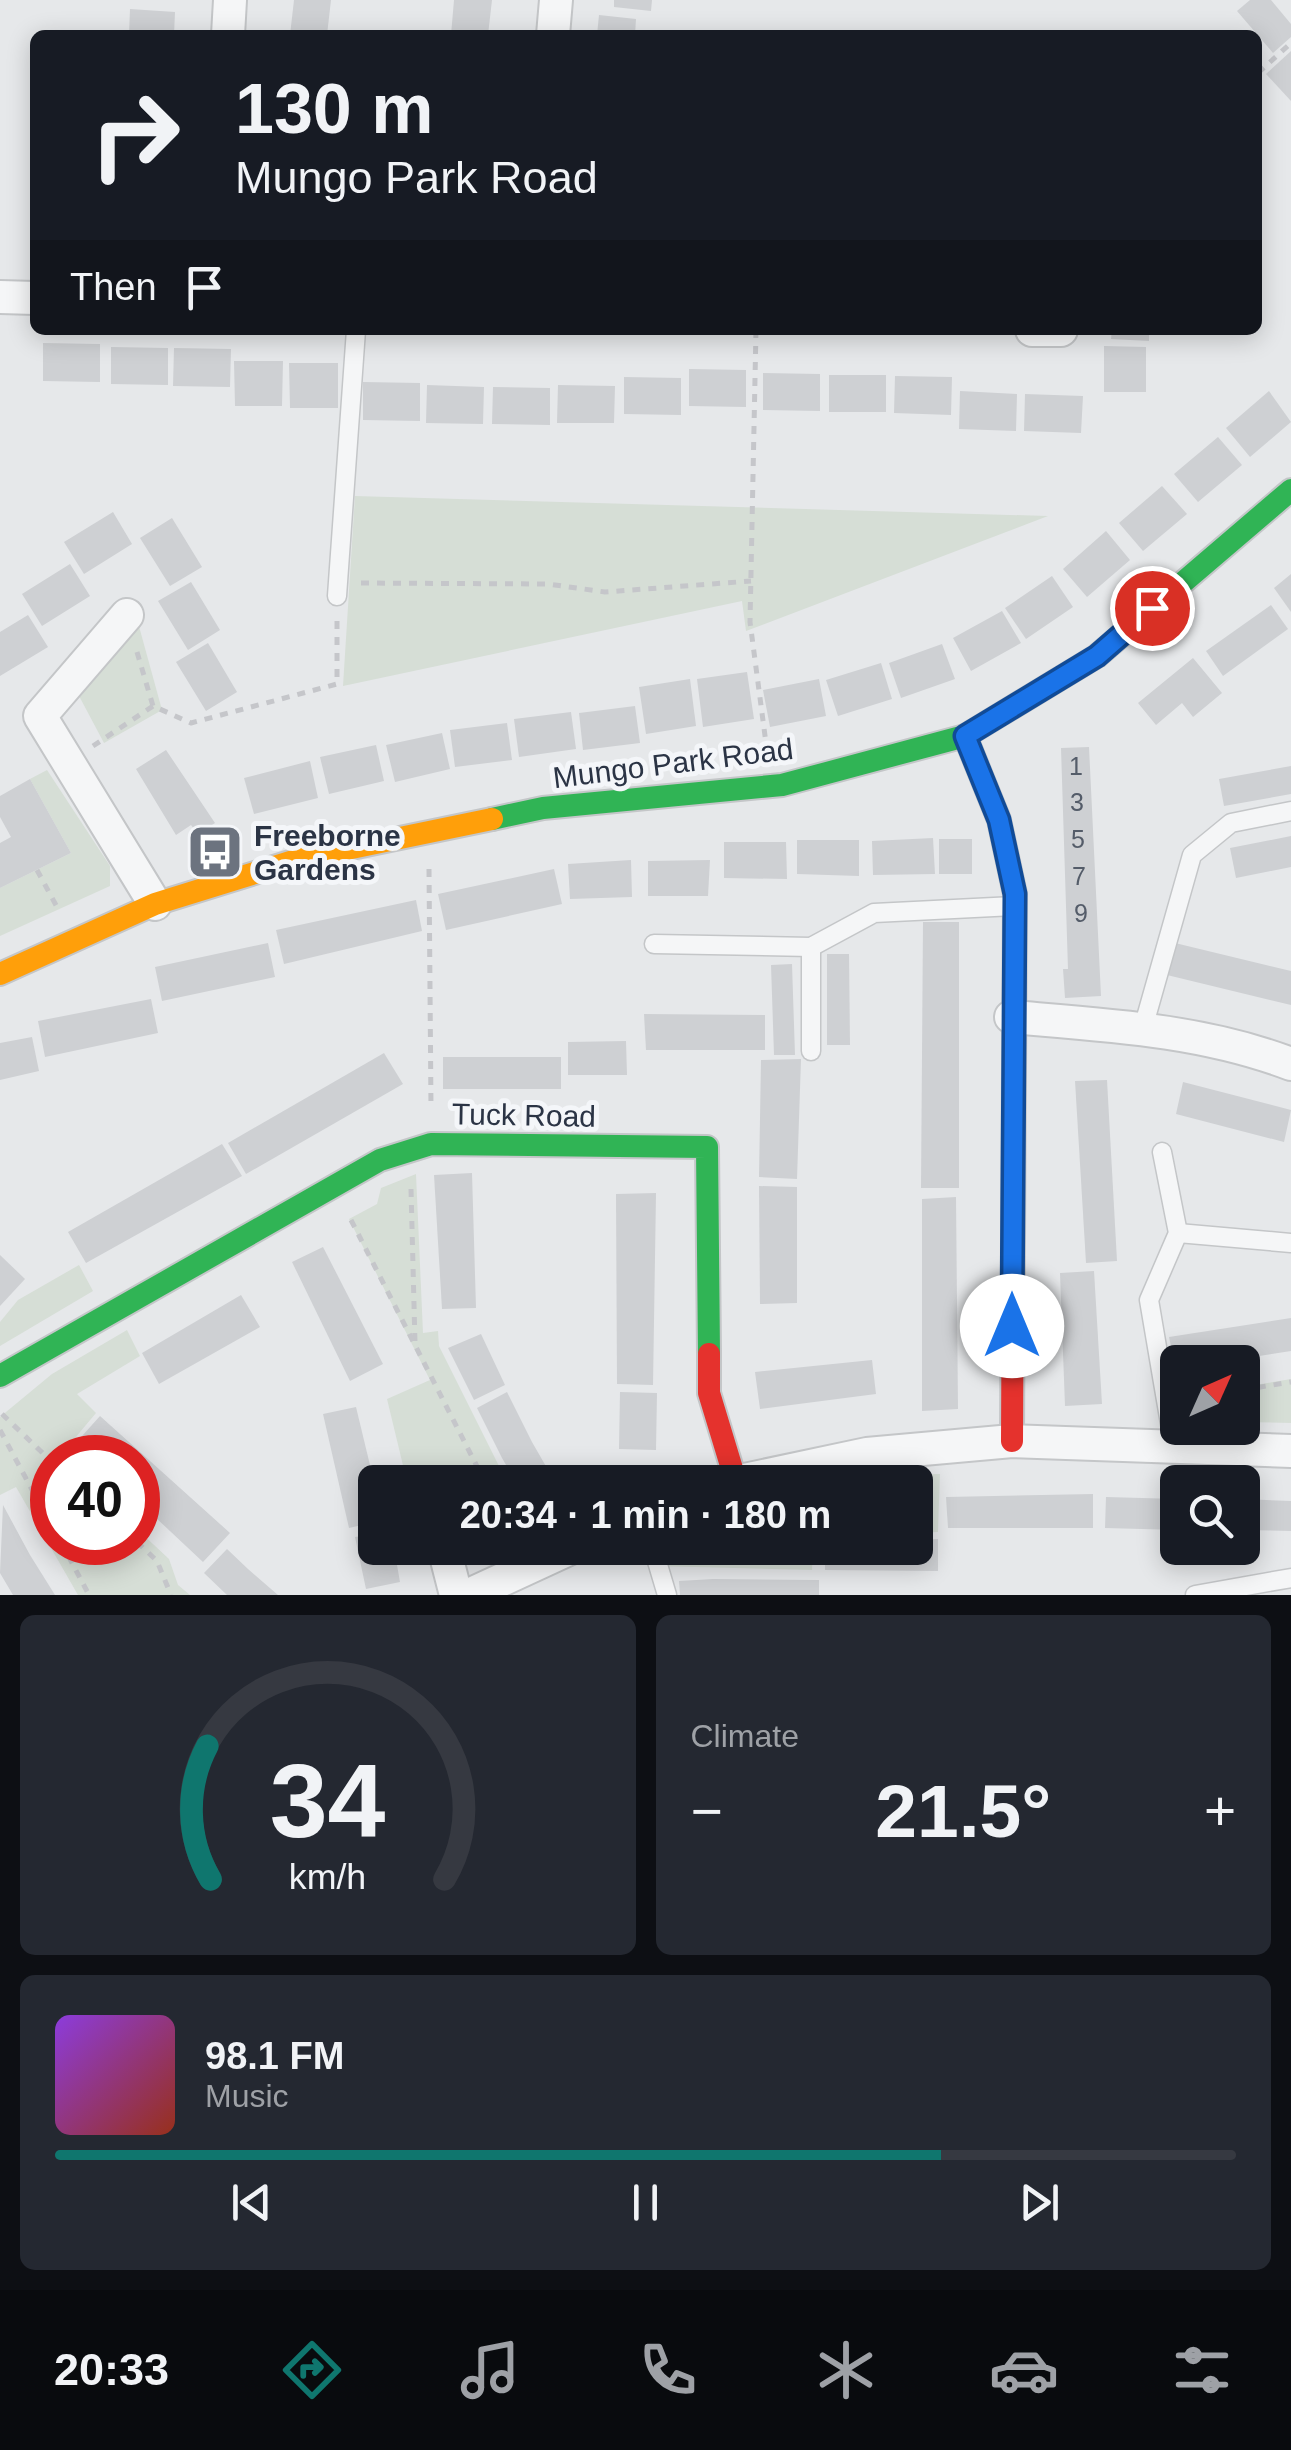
<!DOCTYPE html>
<meta charset="utf-8">
<style>
body{margin:0;font-family:Arial,sans-serif;background:#242831;color:#f1f3f6;height:100vh;display:flex;flex-direction:column;font-size:38px;white-space:nowrap}
*{box-sizing:border-box;margin:0}
p{font-size:32px;color:#9ea1a6}
.icon{flex:none;width:55px;height:55px;fill:none;stroke:currentColor;stroke-width:2;stroke-linecap:round;stroke-linejoin:round}
.map{position:relative;height:1595px;overflow:hidden}
.panel{display:flex;flex-direction:column;gap:20px;padding:20px;background:#0d0f14;flex:1}
.panel>*{flex:none}
.banner{position:absolute;left:30px;top:30px;width:1232px;height:305px;border-radius:15px;box-shadow:0 5px 25px #0003;background:#171b24;color:#f1f3f6;overflow:hidden}
.needle{width:65px;rotate:45deg}
.buttons{position:absolute;left:1160px;top:1345px;display:grid;gap:20px}
.buttons a{display:grid;place-items:center;width:100px;height:100px;border-radius:15px;background:#171b24;box-shadow:0 5px 25px #0003;font-size:50px}
.speed{position:absolute;left:30px;top:1435px;display:flex;gap:20px;font-size:50px;font-weight:700;text-align:center}
.speed>*{display:grid;place-content:center;width:130px;height:130px;border-radius:50%;background:#171b24;box-shadow:0 5px 25px #0003;line-height:1}
.speed .limit{border:15px solid #d22;background:#fff;color:#111}
.pin{position:absolute;display:grid;place-items:center;width:85px;height:85px;color:#fff;margin:-42px;border:5px solid #fff;border-radius:50%;box-shadow:0 2px 10px #0007}
.me{position:absolute;width:110px;margin:-55px;rotate:0deg;stroke-linejoin:round;filter:drop-shadow(0 0 8px #0008)}
.turn{display:flex;align-items:center;gap:35px;height:210px;padding:0 40px;font-size:45px}
.turn .icon{width:130px;height:130px;stroke-width:2.5}
.turn b{display:block;font-size:70px;line-height:85px}
.then{display:flex;align-items:center;height:95px;padding:0 40px;background:#0003;gap:20px;font-size:38px}
.big{font-size:75px;font-weight:600;line-height:1.1}
.panel .card{flex:1;display:flex;flex-direction:column;justify-content:center;gap:15px;min-width:0;padding:0 35px;border-radius:15px;background:#242831}
.panel .dial{align-items:center;gap:0}
.dial svg{height:260px;overflow:visible;fill:none;stroke:#363941;stroke-width:7;stroke-linecap:round;text-anchor:middle}
.dial text{fill:#f1f3f6;stroke:none}
.song{display:flex;align-items:center;gap:30px}
.cover{width:120px;height:120px;border-radius:15px;background:linear-gradient(135deg,hsl(270 70% 55%),hsl(10 70% 35%))}
.played{height:10px;border-radius:5px;background:linear-gradient(90deg,#0f766e 75%,#363941 75%)}
.keys{display:flex;justify-content:space-around;direction:ltr}
.heat{display:flex;justify-content:space-between;align-items:center;font-size:55px;direction:ltr}
.panel .tiles{flex:1;display:grid;gap:20px;grid-template-columns:1fr 1fr}
.card:last-child{grid-column:span 2}
.trip{position:absolute;left:358px;top:1465px;width:575px;height:100px;border-radius:15px;background:#171b24;box-shadow:0 5px 25px #0003;font-weight:600;line-height:100px;text-align:center}
.dock{display:flex;height:160px;justify-content:space-around;align-items:center;background:#090b0e;color:#9ea1a6}
.dock .icon{width:70px;height:70px}
.dock .current{color:#0f766e}
.dock b{font-size:45px;color:#f1f3f6}
.map>svg:first-child{display:block}
</style>
<div class="map">
<svg width="1291" height="1595" viewBox="0 0 1291 1595">
<rect width="100%" height="100%" fill="#e6e8ea"/>
<!-- green -->
<g fill="#d6ded6">
<path d="M 355,496 L 1048,516 L 746,631 L 742,601 L 343,686 Z"/>
<path d="M 137,619 L 162,710 L 104,743 L 78,694 Z"/>
<path d="M 47,770 L 110,866 L 110,886 L 0,936 L 0,888 L 71,853 L 30,779 Z"/>
<path d="M 416,1174 L 423,1333 L 438,1331 L 439,1346 L 507,1482 L 407,1482 L 387,1399 L 430,1380 L 349,1219 L 377,1204 L 381,1188 Z"/>
<path d="M 79,1265 L 93,1291 L 0,1346 L 0,1322 L 18,1300 Z"/>
<path d="M 127,1330 L 140,1356 L 77,1394 L 96,1413 L 59,1457 L 52,1458 L 52,1542 L 138,1542 L 138,1530 L 169,1559 L 178,1585 L 190,1595 L 78,1595 L 16,1487 L 0,1495 L 0,1417 L 52,1374 Z"/>
<path d="M 1291,1379 L 1291,1423 L 1243,1422 L 1243,1387 Z"/>
<path d="M 940,1474 L 938,1532 L 915,1533 L 915,1482 L 841,1482 L 875,1475 Z"/>
<path d="M 645,1548 L 813,1548 L 812,1570 L 655,1566 Z"/>
</g>
<!-- building -->
<g fill="#ced0d3">
<path d="M 294,0 L 331,0 L 327,35 L 290,35 Z"/>
<path d="M 454,0 L 492,0 L 488,35 L 451,35 Z"/>
<path d="M 614,0 L 652,0 L 651,11 L 614,7 Z"/>
<path d="M 1250,0 L 1271,0 L 1291,24 L 1291,37 L 1273,53 L 1237,11 Z"/>
<path d="M 130,9 L 175,12 L 174,35 L 129,35 Z"/>
<path d="M 599,15 L 636,19 L 635,35 L 597,35 Z"/>
<path d="M 1291,51 L 1291,101 L 1266,74 Z"/>
<path d="M 1112,330 L 1149,330 L 1149,341 L 1111,339 Z"/>
<path d="M 43,343 L 100,344 L 100,382 L 43,381 Z"/>
<path d="M 1104,346 L 1146,347 L 1146,392 L 1104,392 Z"/>
<path d="M 111,347 L 168,348 L 168,385 L 111,384 Z"/>
<path d="M 174,348 L 231,349 L 230,387 L 173,386 Z"/>
<path d="M 234,361 L 283,361 L 282,406 L 235,406 Z"/>
<path d="M 289,363 L 338,363 L 338,408 L 290,408 Z"/>
<path d="M 689,369 L 746,370 L 746,407 L 689,406 Z"/>
<path d="M 763,373 L 820,374 L 820,411 L 763,410 Z"/>
<rect x="829" y="375" width="57" height="37"/>
<path d="M 895,376 L 952,377 L 951,415 L 894,413 Z"/>
<path d="M 624,377 L 681,378 L 681,415 L 624,414 Z"/>
<path d="M 363,382 L 420,383 L 420,421 L 363,420 Z"/>
<path d="M 427,385 L 484,387 L 483,424 L 426,423 Z"/>
<path d="M 558,385 L 615,386 L 614,423 L 557,423 Z"/>
<path d="M 493,387 L 550,388 L 550,425 L 492,424 Z"/>
<path d="M 960,391 L 1017,394 L 1016,431 L 959,429 Z"/>
<path d="M 1269,391 L 1291,422 L 1250,457 L 1226,428 Z"/>
<path d="M 1025,394 L 1083,396 L 1081,433 L 1024,431 Z"/>
<path d="M 1218,437 L 1242,465 L 1198,502 L 1174,474 Z"/>
<path d="M 1162,486 L 1187,514 L 1143,551 L 1119,523 Z"/>
<path d="M 113,512 L 132,544 L 84,574 L 64,542 Z"/>
<path d="M 172,518 L 202,567 L 170,586 L 140,538 Z"/>
<path d="M 1106,531 L 1130,560 L 1087,597 L 1063,569 Z"/>
<path d="M 70,564 L 90,596 L 42,626 L 22,594 Z"/>
<path d="M 1291,574 L 1291,612 L 1274,588 Z"/>
<path d="M 1052,576 L 1073,607 L 1026,639 L 1005,608 Z"/>
<path d="M 191,582 L 220,630 L 188,650 L 158,601 Z"/>
<path d="M 1271,605 L 1288,629 L 1223,676 L 1206,651 Z"/>
<path d="M 1002,611 L 1021,643 L 971,671 L 953,638 Z"/>
<path d="M 28,615 L 48,647 L 0,676 L 0,632 Z"/>
<path d="M 208,643 L 237,692 L 206,711 L 176,662 Z"/>
<path d="M 942,644 L 955,679 L 901,698 L 889,663 Z"/>
<path d="M 1193,658 L 1222,693 L 1193,717 L 1182,703 L 1156,725 L 1138,703 Z"/>
<path d="M 881,663 L 892,699 L 838,716 L 826,680 Z"/>
<path d="M 747,672 L 754,719 L 703,727 L 697,679 Z"/>
<path d="M 690,679 L 696,726 L 646,734 L 639,687 Z"/>
<path d="M 819,679 L 826,716 L 770,727 L 763,690 Z"/>
<path d="M 635,706 L 640,743 L 583,750 L 579,713 Z"/>
<path d="M 571,712 L 576,749 L 519,757 L 514,719 Z"/>
<path d="M 507,723 L 512,760 L 455,767 L 450,730 Z"/>
<path d="M 442,733 L 450,769 L 395,782 L 386,745 Z"/>
<path d="M 376,745 L 384,781 L 329,794 L 320,757 Z"/>
<path d="M 1089,747 L 1101,996 L 1065,998 L 1063,969 L 1068,969 L 1061,748 Z"/>
<path d="M 166,750 L 215,823 L 198,834 L 191,825 L 176,835 L 136,769 Z"/>
<path d="M 310,761 L 318,798 L 254,814 L 244,778 Z"/>
<path d="M 1291,766 L 1291,794 L 1224,806 L 1219,779 Z"/>
<path d="M 30,779 L 71,853 L 0,888 L 0,843 L 11,837 L 0,817 L 0,796 Z"/>
<path d="M 1291,836 L 1291,867 L 1236,878 L 1230,848 Z"/>
<path d="M 933,838 L 935,874 L 873,875 L 872,841 Z"/>
<rect x="939" y="839" width="33" height="35"/>
<path d="M 797,840 L 859,840 L 859,876 L 797,874 Z"/>
<path d="M 724,842 L 786,842 L 787,879 L 724,878 Z"/>
<path d="M 631,860 L 632,897 L 570,899 L 568,864 Z"/>
<path d="M 710,860 L 708,896 L 648,896 L 648,861 Z"/>
<path d="M 554,869 L 562,904 L 446,930 L 438,894 Z"/>
<path d="M 416,900 L 422,931 L 284,964 L 276,930 Z"/>
<path d="M 923,922 L 959,922 L 959,1188 L 921,1188 Z"/>
<path d="M 268,943 L 275,977 L 162,1001 L 155,967 Z"/>
<path d="M 1175,943 L 1291,971 L 1291,1005 L 1167,975 Z"/>
<path d="M 827,954 L 849,954 L 850,1045 L 827,1045 Z"/>
<path d="M 792,964 L 795,1055 L 774,1055 L 771,965 Z"/>
<path d="M 151,999 L 158,1033 L 45,1057 L 38,1021 Z"/>
<path d="M 644,1014 L 765,1015 L 765,1050 L 646,1050 Z"/>
<path d="M 32,1037 L 39,1071 L 0,1080 L 0,1043 Z"/>
<path d="M 626,1041 L 627,1075 L 568,1075 L 568,1042 Z"/>
<path d="M 384,1053 L 403,1084 L 246,1174 L 228,1143 Z"/>
<rect x="443" y="1057" width="118" height="32"/>
<path d="M 801,1059 L 797,1179 L 759,1177 L 761,1060 Z"/>
<path d="M 1107,1080 L 1117,1261 L 1086,1263 L 1075,1081 Z"/>
<path d="M 1183,1082 L 1291,1110 L 1284,1142 L 1176,1114 Z"/>
<path d="M 222,1144 L 242,1176 L 86,1263 L 68,1232 Z"/>
<path d="M 472,1173 L 476,1308 L 442,1309 L 434,1175 Z"/>
<path d="M 759,1186 L 797,1187 L 797,1303 L 760,1304 Z"/>
<path d="M 656,1193 L 653,1385 L 617,1384 L 616,1194 Z"/>
<path d="M 956,1197 L 958,1409 L 922,1411 L 922,1199 Z"/>
<path d="M 323,1247 L 383,1364 L 350,1381 L 292,1262 Z"/>
<path d="M 0,1255 L 25,1279 L 0,1306 Z"/>
<path d="M 1094,1271 L 1102,1404 L 1065,1406 L 1060,1273 Z"/>
<path d="M 241,1295 L 260,1327 L 159,1384 L 142,1353 Z"/>
<path d="M 1291,1318 L 1291,1351 L 1220,1362 L 1178,1362 L 1176,1370 L 1169,1337 Z"/>
<path d="M 481,1334 L 505,1385 L 474,1400 L 448,1348 Z"/>
<path d="M 872,1360 L 876,1394 L 760,1409 L 755,1372 Z"/>
<path d="M 507,1392 L 532,1442 L 555,1482 L 516,1482 L 502,1458 L 477,1408 Z"/>
<path d="M 620,1392 L 657,1393 L 656,1450 L 619,1449 Z"/>
<path d="M 356,1407 L 375,1486 L 375,1522 L 349,1528 L 323,1414 Z"/>
<path d="M 100,1416 L 230,1533 L 203,1562 L 138,1501 L 138,1458 L 88,1458 L 74,1445 Z"/>
<path d="M 1093,1494 L 1093,1528 L 948,1528 L 946,1497 Z"/>
<path d="M 1106,1497 L 1178,1499 L 1178,1530 L 1105,1528 Z"/>
<path d="M 1242,1499 L 1291,1501 L 1291,1531 L 1242,1530 Z"/>
<path d="M 3,1505 L 30,1555 L 55,1595 L 13,1595 L 0,1573 Z"/>
<path d="M 375,1534 L 375,1548 L 394,1548 L 400,1582 L 366,1589 L 355,1537 Z"/>
<path d="M 938,1539 L 938,1571 L 825,1570 L 825,1548 L 915,1548 L 915,1540 Z"/>
<path d="M 227,1549 L 248,1569 L 278,1595 L 227,1595 L 204,1573 Z"/>
<path d="M 713,1579 L 819,1580 L 819,1595 L 680,1595 L 679,1581 Z"/>
</g>
<g fill="none" stroke-linecap="round" stroke-linejoin="round">
<!-- lane casing -->
<g stroke="#c4c6c8" stroke-width="21">
<g id="lane">
<path d="M 337,596 L 356,330"/>
<path d="M 654,944 L 811,947 L 874,913 L 1014,906"/>
<path d="M 811,947 L 811,1051"/>
<path d="M 1143,1028 L 1192,855 L 1231,823 L 1291,811"/>
<path d="M 1162,1152 L 1178,1233 L 1149,1300 L 1174,1447"/>
<path d="M 1178,1233 L 1291,1243"/>
<path d="M 653,1548 L 667,1595"/>
<path d="M 1195,1595 L 1291,1578"/>
</g>
</g>
<!-- street casing -->
<g stroke="#c4c6c8" stroke-width="36">
<g id="street">
<path d="M 228,35 L 230,0"/>
<path d="M 553,35 L 556,0"/>
<path d="M 0,297 L 35,298"/>
<path d="M 1032,330 L 1061,330"/>
<path d="M 127,615 L 40,716 L 155,904"/>
<path d="M 1011,1017 C 1106,1025 1202,1030 1291,1064"/>
<path d="M 735,1482 L 867,1454 L 1012,1441 L 1291,1451"/>
<path d="M 444,1548 L 456,1595"/>
<path d="M 469,1595 L 571,1548"/>
</g>
</g>
<!-- fast casing -->
<g stroke="#c4c6c8" stroke-width="26">
<g id="fast">
<path d="M 492,819 L 543,808 L 782,785 L 965,736 L 1097,656 L 1291,490"/>
<path d="M 0,1376 L 380,1160 L 431,1144 L 707,1147 L 709,1354"/>
</g>
</g>
<!-- slow casing -->
<g stroke="#c4c6c8" stroke-width="26">
<g id="slow">
<path d="M 965,736 L 999,820 L 1015,894 L 1013,1240"/>
<path d="M 0,974 L 155,904 L 303,858 L 492,819"/>
</g>
</g>
<!-- jam casing -->
<g stroke="#c4c6c8" stroke-width="26">
<g id="jam">
<path d="M 709,1354 L 709,1393 L 736,1482"/>
<path d="M 1012,1441 L 1013,1240"/>
</g>
</g>
<!-- path -->
<g stroke="#c5c6ca" stroke-width="5" stroke-dasharray="8 8" stroke-linecap="butt">
<path d="M 1258,73 L 1291,43"/>
<path d="M 756,330 L 750,622 L 767,751"/>
<path d="M 361,583 L 548,584 L 605,592 L 751,581"/>
<path d="M 137,652 L 153,706 L 191,723 L 337,684 L 337,619"/>
<path d="M 93,746 L 153,706"/>
<path d="M 429,869 L 431,1108"/>
<path d="M 37,870 L 57,907"/>
<path d="M 411,1189 L 415,1343"/>
<path d="M 351,1220 L 485,1482"/>
<path d="M 1242,1390 L 1291,1382"/>
<path d="M 2,1414 L 52,1462"/>
<path d="M 0,1430 L 52,1527"/>
<path d="M 915,1510 L 932,1511"/>
<path d="M 61,1542 L 89,1595"/>
<path d="M 137,1542 L 157,1561 L 171,1595"/>
<path d="M 677,1552 L 817,1552 L 817,1548"/>
</g>
<!-- lane -->
<use href="#lane" stroke="#f5f6f7" stroke-width="18"/>
<!-- street -->
<use href="#street" stroke="#f5f6f7" stroke-width="32"/>
<!-- fast -->
<use href="#fast" stroke="#30b455" stroke-width="22"/>
<!-- slow -->
<use href="#slow" stroke="#ff9f0a" stroke-width="22"/>
<!-- jam -->
<use href="#jam" stroke="#e5322d" stroke-width="22"/>
</g>
<g fill="none" stroke-linecap="round" stroke-linejoin="round">
<!-- route casing -->
<g stroke="#114b97" stroke-width="25">
<path id="route" d="M 1012,1326 L 1015,894 L 999,820 L 965,736 L 1097,656 L 1152,608"/>
</g>
<!-- route -->
<use href="#route" stroke="#1a73e8" stroke-width="18"/>
</g>
<!-- icons -->
<defs>
<g id="bus-square" transform="scale(2.875)"><rect x="-9" y="-9" width="18" height="18" rx="4" fill="#6c737f" stroke="#f4f6f9"/><path d="M-5-6H5V4H4V6H2V4H-2V6H-4V4H-5ZM-3.5-4V0h7V-4ZM-3.5 1.2v1.5H-2V1.2ZM2 1.2v1.5H3.5V1.2Z" fill="#fff"/></g>
</defs>
<g fill-rule="evenodd">
<use href="#bus-square" x="215" y="852"/>
</g>
<g text-anchor="middle" dominant-baseline="central" stroke-width="10" stroke-linejoin="round" paint-order="stroke">
<!-- number labels -->
<g font-size="25" fill="#545c69">
<text x="1076" y="766">1</text>
<text x="1077" y="802">3</text>
<text x="1078" y="839">5</text>
<text x="1079" y="876">7</text>
<text x="1081" y="913">9</text>
</g>
<!-- street labels -->
<g font-size="30" fill="#2b3445" stroke="#f4f6f9">
<text transform="translate(673 763) rotate(-7)">Mungo Park Road</text>
<text transform="translate(524 1115) rotate(1)">Tuck Road</text>
</g>
<!-- poi labels -->
<g font-size="30" font-weight="bold" fill="#2b3445" stroke="#f4f6f9" text-anchor="start">
<text x="254" y="835">Freeborne<tspan x="254" dy="34">Gardens</tspan></text>
</g>
</g>
</svg>
<div class="buttons">
<a><svg class="needle" viewBox="-14 -14 28 28"><path d="M0-13l5 13h-10z" fill="#e53935"/><path d="M0 13l5-13h-10z" fill="#9ea1a6"/></svg></a>
<a><svg class="icon" aria-label="search" viewBox="0 0 24 24"><circle cx="10" cy="10" r="6"/><path d="M15 15l6 6"/></svg></a>
</div>
<div class="speed"><div class="limit">40</div></div>
<div class="pin" style="left:1152px;top:608px;background:#d93025"><svg class="icon" aria-label="arrive" viewBox="0 0 24 24"><path d="M6 21V4h12l-3 4 3 4H6"/></svg></div>
<svg class="me" style="left:1012px;top:1326px" viewBox="-20 -20 40 40"><circle r="19" fill="#fff"/><path d="M0-13L10 11 0 6-10 11z" fill="#1a73e8"/></svg>
<div class="trip">20:34 · 1 min · 180 m</div>
<div class="banner">
<div class="turn"><svg class="icon" aria-label="right" viewBox="0 0 24 24"><path d="M7 20v-9h11M14 6l5 5-5 5"/></svg><div><b>130 m</b>Mungo Park Road</div></div>
<div class="then">Then<svg class="icon" aria-label="arrive" viewBox="0 0 24 24"><path d="M6 21V4h12l-3 4 3 4H6"/></svg></div>
</div>
</div>
<section class="panel">
<div class="tiles">
<div class="card dial"><svg viewBox="0 0 100 80">
<path d="M14 69A42 42 0 1 1 86 69"/>
<path d="M14 69A42 42 0 0 1 13 28" stroke="#0f766e"/>
<text x="50" y="56" font-size="32" font-weight="700">34</text>
<text x="50" y="72" font-size="11">km/h</text>
</svg></div>
<div class="card"><p>Climate</p>
<div class="heat"><a>−</a><b class="big">21.5°</b><a>+</a></div>
</div>
<div class="card">
<div class="song"><i class="cover"></i><div><b>98.1 FM</b><p>Music</p></div></div>
<div class="played"></div>
<div class="keys"><svg class="icon" aria-label="previous" viewBox="0 0 24 24"><path d="M18 5L8 12l10 7zM5 5v14"/></svg><svg class="icon" aria-label="pause" viewBox="0 0 24 24"><path d="M8 5v14M16 5v14"/></svg><svg class="icon" aria-label="next" viewBox="0 0 24 24"><path d="M6 5l10 7-10 7zM19 5v14"/></svg></div>
</div>
</div>
</section>
<nav class="dock">
<b>20:33</b>
<svg class="icon current" aria-label="directions" viewBox="0 0 24 24"><path d="M12 3l9 9-9 9-9-9zM9 14v-3h6M13 9l2 2-2 2"/></svg>
<svg class="icon" aria-label="music" viewBox="0 0 24 24"><path d="M9 18V5l10-2v13"/><circle cx="6" cy="18" r="3"/><circle cx="16" cy="16" r="3"/></svg>
<svg class="icon" aria-label="phone" viewBox="0 0 24 24"><path d="M5 4h4l2 5-3 2q2 4 5 5l2-3 5 2v4C11 20 4 13 5 4z"/></svg>
<svg class="icon" aria-label="climate" viewBox="0 0 24 24"><path d="M12 3v18M4 7l16 10M4 17L20 7"/></svg>
<svg class="icon" aria-label="car" viewBox="0 0 24 24"><path d="M5 17H2v-5l4-1 3-4h7l3 4 3 1v5h-3M9 17h6M6 11h13"/><circle cx="7" cy="17" r="2"/><circle cx="17" cy="17" r="2"/></svg>
<svg class="icon" aria-label="filters" viewBox="0 0 24 24"><path d="M4 7h16M4 17h16"/><circle cx="9" cy="7" r="2"/><circle cx="15" cy="17" r="2"/></svg>
</nav>
